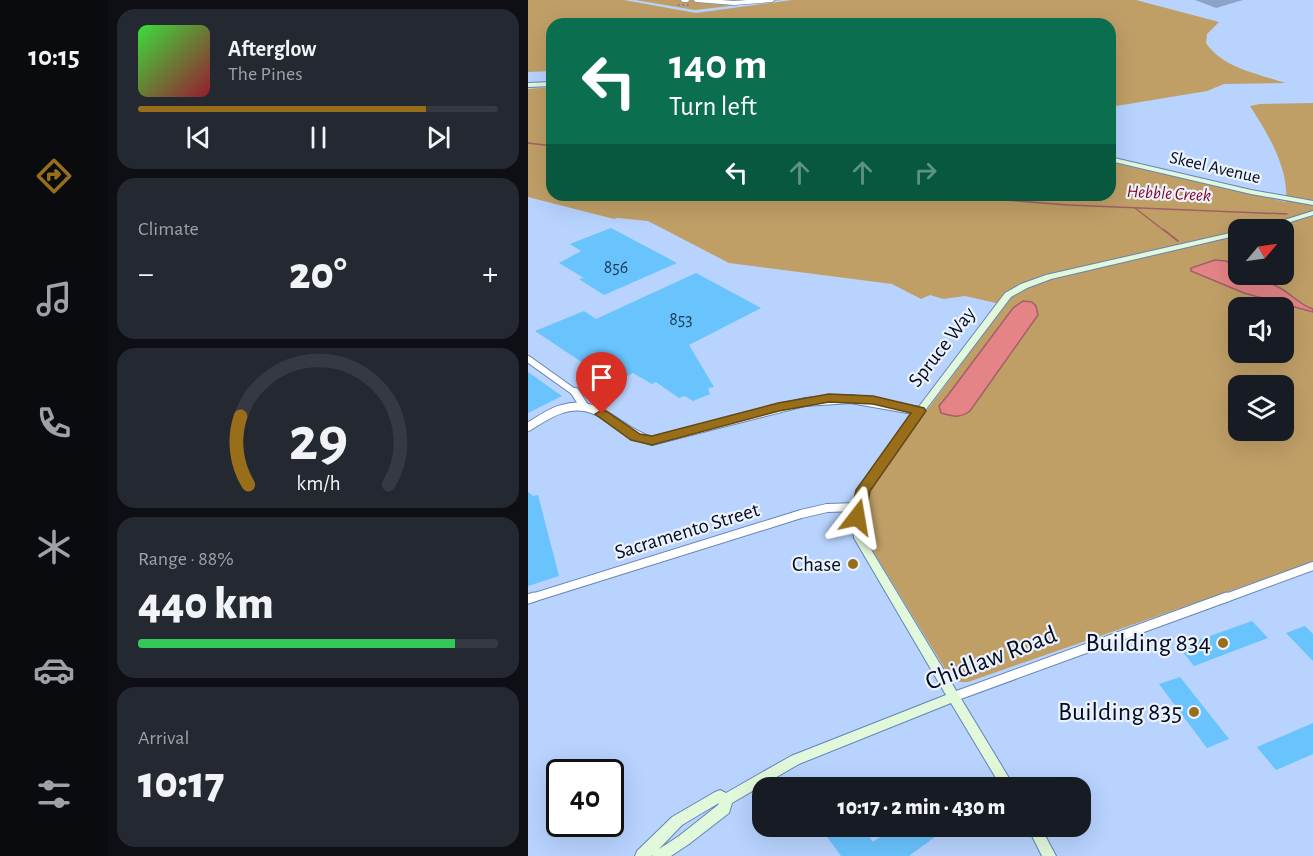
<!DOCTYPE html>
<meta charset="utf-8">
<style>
body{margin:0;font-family:"Alegreya Sans",sans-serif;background:#242831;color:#f1f3f6;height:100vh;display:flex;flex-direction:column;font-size:22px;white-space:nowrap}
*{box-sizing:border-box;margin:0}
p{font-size:20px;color:#9ea1a6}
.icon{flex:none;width:33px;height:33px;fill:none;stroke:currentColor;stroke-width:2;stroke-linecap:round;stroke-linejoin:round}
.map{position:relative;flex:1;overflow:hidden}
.panel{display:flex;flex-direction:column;gap:9px;padding:9px;background:#0d0f14;width:420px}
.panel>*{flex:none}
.guide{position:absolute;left:18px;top:18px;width:570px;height:183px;border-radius:18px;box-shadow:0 6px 24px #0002;background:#0b6e4f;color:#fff;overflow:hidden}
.needle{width:39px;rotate:61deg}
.buttons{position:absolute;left:700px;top:219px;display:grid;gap:12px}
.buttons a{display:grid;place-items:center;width:66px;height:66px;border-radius:12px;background:#171b24;box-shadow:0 6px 24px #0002;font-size:30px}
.speed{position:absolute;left:18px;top:759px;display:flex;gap:12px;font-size:30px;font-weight:700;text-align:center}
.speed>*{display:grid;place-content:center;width:78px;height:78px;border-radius:50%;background:#171b24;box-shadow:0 6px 24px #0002;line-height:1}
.speed .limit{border:3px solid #111;border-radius:9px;background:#fff;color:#111}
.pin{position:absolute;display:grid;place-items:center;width:51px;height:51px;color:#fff;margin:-62px -26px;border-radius:50% 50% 50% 0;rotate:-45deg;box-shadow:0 0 6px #0007}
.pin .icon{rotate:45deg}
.me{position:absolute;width:66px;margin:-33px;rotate:14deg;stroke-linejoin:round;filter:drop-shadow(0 0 4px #0008)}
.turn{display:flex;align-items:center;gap:21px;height:126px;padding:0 24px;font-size:27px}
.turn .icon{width:78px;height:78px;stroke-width:2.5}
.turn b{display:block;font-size:42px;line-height:51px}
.lanes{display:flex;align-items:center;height:57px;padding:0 24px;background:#0003;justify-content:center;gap:30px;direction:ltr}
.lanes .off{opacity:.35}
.big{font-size:45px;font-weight:800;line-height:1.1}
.panel .card{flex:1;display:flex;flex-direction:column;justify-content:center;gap:9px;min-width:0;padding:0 21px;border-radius:18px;background:#242831}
.panel .dial{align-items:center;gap:0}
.dial svg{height:156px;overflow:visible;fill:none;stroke:#363941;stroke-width:7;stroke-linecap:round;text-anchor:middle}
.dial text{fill:#f1f3f6;stroke:none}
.song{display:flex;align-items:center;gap:18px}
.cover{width:72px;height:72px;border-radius:9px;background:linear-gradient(135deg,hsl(120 70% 55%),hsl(350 70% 35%))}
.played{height:6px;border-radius:3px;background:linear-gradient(90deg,#986e1b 80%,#363941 80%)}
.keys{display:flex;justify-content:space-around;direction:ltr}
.heat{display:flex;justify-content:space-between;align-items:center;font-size:33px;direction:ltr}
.charge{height:9px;border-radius:4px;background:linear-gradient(90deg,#34c759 88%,#363941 0)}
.trip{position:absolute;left:224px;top:777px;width:339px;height:60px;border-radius:18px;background:#171b24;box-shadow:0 6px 24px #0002;font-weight:800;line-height:60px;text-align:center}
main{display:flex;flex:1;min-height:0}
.dock{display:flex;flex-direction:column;width:108px;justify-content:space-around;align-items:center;background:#090b0e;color:#9ea1a6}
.dock .icon{width:42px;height:42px}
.dock .selected{color:#986e1b}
.dock b{font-size:27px;color:#f1f3f6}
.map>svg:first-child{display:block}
</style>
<main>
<nav class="dock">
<b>10:15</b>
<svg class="icon selected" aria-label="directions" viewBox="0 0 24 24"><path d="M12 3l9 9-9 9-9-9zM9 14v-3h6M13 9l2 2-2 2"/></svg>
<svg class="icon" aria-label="music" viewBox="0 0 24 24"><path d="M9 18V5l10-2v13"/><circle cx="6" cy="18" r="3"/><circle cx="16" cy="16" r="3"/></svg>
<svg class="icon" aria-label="phone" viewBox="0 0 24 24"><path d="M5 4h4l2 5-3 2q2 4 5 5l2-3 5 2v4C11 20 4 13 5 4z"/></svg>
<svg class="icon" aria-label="climate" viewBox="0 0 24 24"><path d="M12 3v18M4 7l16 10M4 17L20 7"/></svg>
<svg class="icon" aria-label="car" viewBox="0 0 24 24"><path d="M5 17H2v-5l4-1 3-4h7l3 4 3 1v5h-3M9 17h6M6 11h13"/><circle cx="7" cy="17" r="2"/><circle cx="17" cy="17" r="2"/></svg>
<svg class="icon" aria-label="filters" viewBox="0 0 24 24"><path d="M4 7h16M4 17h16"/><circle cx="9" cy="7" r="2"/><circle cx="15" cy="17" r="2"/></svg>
</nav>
<section class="panel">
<div class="card">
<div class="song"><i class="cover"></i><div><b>Afterglow</b><p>The Pines</p></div></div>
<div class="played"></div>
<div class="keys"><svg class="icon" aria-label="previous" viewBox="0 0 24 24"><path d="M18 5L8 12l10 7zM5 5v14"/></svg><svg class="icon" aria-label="pause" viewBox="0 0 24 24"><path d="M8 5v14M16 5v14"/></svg><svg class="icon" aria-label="next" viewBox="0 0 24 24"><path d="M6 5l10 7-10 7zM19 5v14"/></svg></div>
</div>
<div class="card"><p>Climate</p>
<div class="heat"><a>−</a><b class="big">20°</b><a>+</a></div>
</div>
<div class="card dial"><svg viewBox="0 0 100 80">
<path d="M14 69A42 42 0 1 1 86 69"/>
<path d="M14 69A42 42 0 0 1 10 34" stroke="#986e1b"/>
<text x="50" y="56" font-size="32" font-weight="700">29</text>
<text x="50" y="72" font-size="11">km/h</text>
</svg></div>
<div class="card"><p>Range · 88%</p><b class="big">440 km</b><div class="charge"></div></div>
<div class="card"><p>Arrival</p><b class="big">10:17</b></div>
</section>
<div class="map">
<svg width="785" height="856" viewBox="0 0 785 856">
<rect width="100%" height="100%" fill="#b7d3fe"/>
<!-- green -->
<g fill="#c09f67" fill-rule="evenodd">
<path d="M 0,0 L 96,0 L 168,13 L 264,0 L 608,0 L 691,22 L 679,34 L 678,43 C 695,68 730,74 758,83 L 696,84 L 679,91 L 582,107 L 582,24 L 24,24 L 24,71 L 0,72 Z"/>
<path d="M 107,0 L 253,0 L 167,10 Z"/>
<path d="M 24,87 L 24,195 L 582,195 L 582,162 L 758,202 C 761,168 740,134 722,106 L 732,104 L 785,103 L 785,562 L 440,682 L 432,682 L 422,677 L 340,543 L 335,518 L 339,496 L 345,483 L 477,305 L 437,296 L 415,299 L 402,295 L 393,299 L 364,284 L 201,263 L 120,221 L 90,218 L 86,219 L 0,197 L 0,89 ZM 711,230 L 756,230 L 756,274 L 711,274 ZM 711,308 L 756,308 L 756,352 L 711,352 ZM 711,386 L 756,386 L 756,430 L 711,430 Z"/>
</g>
<!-- water -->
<g fill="#e58486" stroke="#a16067" stroke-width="1.5">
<path d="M 687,260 L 698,261 L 711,268 L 711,274 C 721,274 743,283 752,288 C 765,295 770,304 785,309 L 785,312 L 716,293 L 663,271 L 663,268 Z"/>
<path d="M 495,301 L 504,302 L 508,306 L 510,315 L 442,411 C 431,419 424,416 413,413 L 411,406 L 420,395 L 485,308 Z"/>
</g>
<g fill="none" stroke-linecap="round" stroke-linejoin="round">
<!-- stream-far1 -->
<g stroke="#a16067" stroke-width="1.5">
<path d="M 0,143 L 24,146"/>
<path d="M 414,195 L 540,205 L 759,214"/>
<path d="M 607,208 L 638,232"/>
</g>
<!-- stream -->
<path stroke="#a16067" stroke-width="2" d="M 636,230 L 650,241"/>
<!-- taxiway -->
<path fill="#8ca2c8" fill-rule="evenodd" d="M 667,0 L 715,0 L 688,8 Z"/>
</g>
<!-- building -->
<g fill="#69c3fd">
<path d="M 83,228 L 149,263 L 76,295 L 51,279 L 56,278 L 31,263 L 53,251 L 42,244 Z"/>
<path d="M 168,273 L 233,308 L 161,345 L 186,387 L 180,388 L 182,394 L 165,401 L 157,396 L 151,398 L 128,382 L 124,384 L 105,373 L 85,383 L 7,331 L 56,311 L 68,319 Z"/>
<path d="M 0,372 L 34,396 L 0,413 Z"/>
<path d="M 0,492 L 5,496 L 10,495 L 31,576 L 0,586 Z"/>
<path d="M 724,621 L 740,638 L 666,666 L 651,647 Z"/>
<path d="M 777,626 L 785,634 L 785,661 L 758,633 Z"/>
<path d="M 652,677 L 701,739 L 679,748 L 631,684 Z"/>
<path d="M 785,723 L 785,754 L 748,770 L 729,747 Z"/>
<path d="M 291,826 L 333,826 L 345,842 L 367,826 L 422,826 L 381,856 L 313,856 Z"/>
</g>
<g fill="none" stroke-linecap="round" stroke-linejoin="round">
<!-- street-far3 casing -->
<g stroke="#6484b6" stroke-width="5">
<g id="street-far3">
<path d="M 155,0 L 159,0"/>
<path d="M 168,0 L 206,3 L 244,0"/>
</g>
</g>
<!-- street-far2 casing -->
<g stroke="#6484b6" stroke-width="8">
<path id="street-far2" d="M 0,359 L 49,394"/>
</g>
<!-- street-far1 casing -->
<g stroke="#6484b6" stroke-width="10">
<g id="street-far1">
<path d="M 47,392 L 56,406"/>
<path d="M 0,427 C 10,421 22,412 34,409 C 72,397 90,432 124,441 L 277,402 L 323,399 L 391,411"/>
<path d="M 1,599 L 273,514 L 299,508 L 330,507"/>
<path d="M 695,599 L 785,566"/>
</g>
</g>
<!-- street casing -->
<g stroke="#6484b6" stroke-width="11">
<g id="street">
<path d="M 0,599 L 6,597"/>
<path d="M 425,697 L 699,597"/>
</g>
</g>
<!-- secondary casing -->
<g stroke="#6484b6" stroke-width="2">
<g id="secondary">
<path d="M 24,82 L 24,86 L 0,87 L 0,83 Z"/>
<path d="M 582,157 L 723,190 L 785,201 L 785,205 L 723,194 L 582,161 Z"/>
<path d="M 785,211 L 785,215 L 736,230 L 724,230 Z"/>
<path d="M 711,231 L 711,235 L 523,279 L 499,288 L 483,297 L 358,462 L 340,490 L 334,517 L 336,538 L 487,788 L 474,788 L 423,703 L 271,764 L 204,803 L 201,813 L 161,844 L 143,856 L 124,856 L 125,855 L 123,856 L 107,856 L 109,851 L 144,817 L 187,792 L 192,790 L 198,793 L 263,756 L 418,695 L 326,538 L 324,517 L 330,490 L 352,458 L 477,293 L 493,284 L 518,275 ZM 191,803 L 190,805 L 151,836 L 131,849 L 154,825 Z"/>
<path d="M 499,826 L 512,826 L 528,856 L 514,856 Z"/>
</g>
</g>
<!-- street-far3 -->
<use href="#street-far3" stroke="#fff" stroke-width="4"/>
<!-- street-far2 -->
<use href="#street-far2" stroke="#fff" stroke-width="6"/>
<!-- street-far1 -->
<use href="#street-far1" stroke="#fff" stroke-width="8"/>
<!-- street -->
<use href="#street" stroke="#fff" stroke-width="9"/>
<!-- secondary -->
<use href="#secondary" fill="#e1f8da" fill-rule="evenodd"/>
<!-- rail -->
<path stroke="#607292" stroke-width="1.5" stroke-dasharray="1.5 3" stroke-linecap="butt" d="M 150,5 L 163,5"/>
</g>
<!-- route -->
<path fill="#986e1b" stroke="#634812" stroke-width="1.5" d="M 301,394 L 345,396 L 396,408 L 398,411 L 342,491 L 337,517 L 329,522 L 322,517 L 328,490 L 383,413 L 345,404 L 301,402 L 251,411 L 124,445 L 103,440 L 67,414 L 74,410 L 78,411 L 112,434 L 124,436 L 250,403 Z"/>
<!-- markers -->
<g fill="#986e1b" stroke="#ebf2fe" stroke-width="2">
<circle cx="325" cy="564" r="6"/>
<circle cx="695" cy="643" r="6"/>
<circle cx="666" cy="712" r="6"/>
</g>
<g text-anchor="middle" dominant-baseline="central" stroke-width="4.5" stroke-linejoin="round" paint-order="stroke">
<!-- far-street labels -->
<g font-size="18" fill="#030c1f" stroke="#ebf2fe">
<text transform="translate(687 168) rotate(13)">Skeel Avenue</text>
</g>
<!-- far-water labels -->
<g font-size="18" font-style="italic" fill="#7f031f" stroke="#ebf2fe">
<text transform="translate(641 194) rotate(3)">Hebble Creek</text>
</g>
<!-- number labels -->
<g font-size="18" fill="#1c3a56">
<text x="88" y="268">856</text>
<text x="153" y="320">853</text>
</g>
<!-- street labels -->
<g font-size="21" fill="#030c1f" stroke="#ebf2fe">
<text transform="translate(414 347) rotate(-52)">Spruce Way</text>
<text transform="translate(159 531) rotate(-17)">Sacramento Street</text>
</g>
<!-- poi labels -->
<g font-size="21" fill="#030c1f" stroke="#ebf2fe" text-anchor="end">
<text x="313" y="564">Chase</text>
</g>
<!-- near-poi labels -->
<g font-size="26" fill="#030c1f" stroke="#ebf2fe" text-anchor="end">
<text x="683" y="643">Building 834</text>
<text x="654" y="712">Building 835</text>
</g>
<!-- near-street labels -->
<g font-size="26" fill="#030c1f" stroke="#ebf2fe">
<text transform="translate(463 658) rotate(-21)">Chidlaw Road</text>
</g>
</g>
</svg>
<div class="buttons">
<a><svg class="needle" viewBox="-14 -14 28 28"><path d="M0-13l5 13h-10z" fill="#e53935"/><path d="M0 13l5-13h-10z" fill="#9ea1a6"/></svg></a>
<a><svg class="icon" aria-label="sound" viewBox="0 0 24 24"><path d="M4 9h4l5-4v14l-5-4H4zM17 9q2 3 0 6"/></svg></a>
<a><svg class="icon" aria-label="layers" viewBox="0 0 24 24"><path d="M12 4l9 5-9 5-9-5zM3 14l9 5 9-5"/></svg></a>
</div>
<div class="speed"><div class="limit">40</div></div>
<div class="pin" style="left:74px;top:414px;background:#d93025"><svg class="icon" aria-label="arrive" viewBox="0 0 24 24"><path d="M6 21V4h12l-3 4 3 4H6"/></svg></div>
<svg class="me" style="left:329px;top:517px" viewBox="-20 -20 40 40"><path d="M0-17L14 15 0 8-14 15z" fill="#986e1b" stroke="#fff" stroke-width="4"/></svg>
<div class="trip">10:17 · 2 min · 430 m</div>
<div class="guide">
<div class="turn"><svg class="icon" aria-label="left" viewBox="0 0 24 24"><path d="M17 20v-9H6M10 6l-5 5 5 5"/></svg><div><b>140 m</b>Turn left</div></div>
<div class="lanes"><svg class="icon" aria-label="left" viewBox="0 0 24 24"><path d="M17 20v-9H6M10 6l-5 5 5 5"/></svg><svg class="icon off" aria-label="ahead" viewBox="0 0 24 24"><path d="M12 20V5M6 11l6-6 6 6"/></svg><svg class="icon off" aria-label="ahead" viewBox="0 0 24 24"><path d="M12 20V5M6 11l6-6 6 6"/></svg><svg class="icon off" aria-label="right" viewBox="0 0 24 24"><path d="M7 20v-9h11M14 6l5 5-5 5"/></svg></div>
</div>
</div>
</main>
